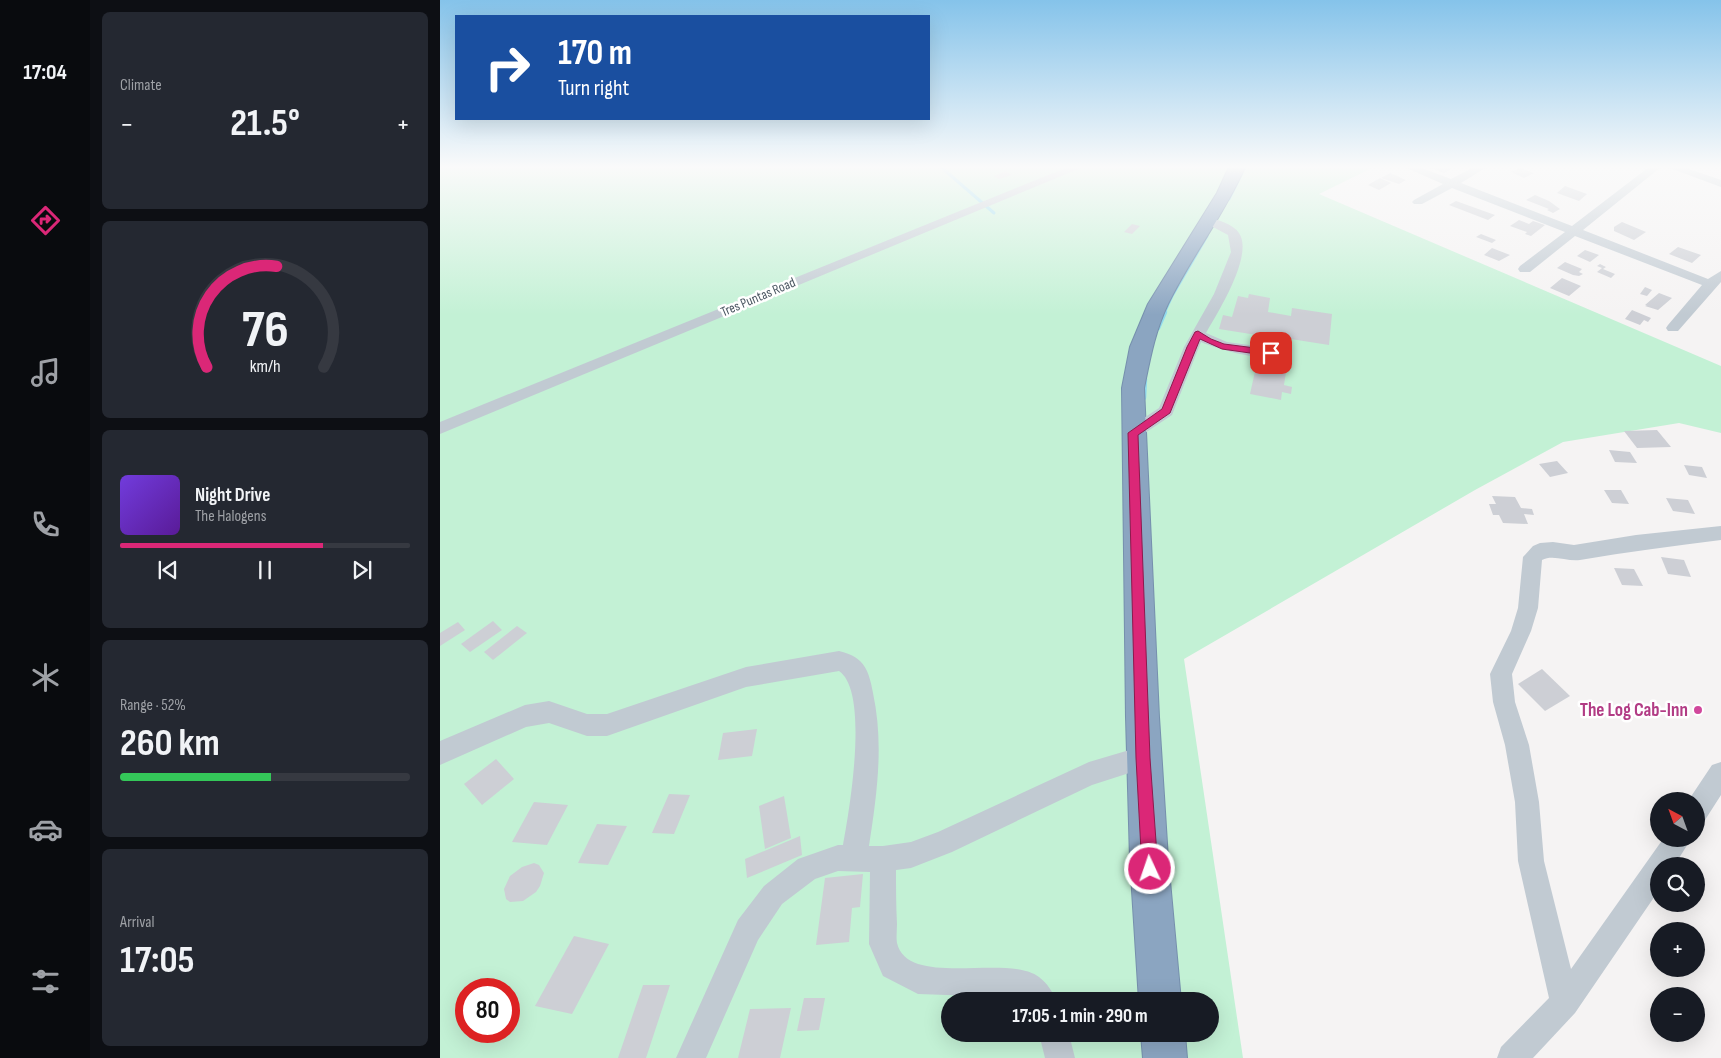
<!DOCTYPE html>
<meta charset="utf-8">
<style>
body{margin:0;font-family:"Sofia Sans Condensed",sans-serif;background:#242831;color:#f1f3f6;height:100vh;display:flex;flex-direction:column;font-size:19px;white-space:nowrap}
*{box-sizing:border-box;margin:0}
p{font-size:16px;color:#9ea1a6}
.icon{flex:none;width:28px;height:28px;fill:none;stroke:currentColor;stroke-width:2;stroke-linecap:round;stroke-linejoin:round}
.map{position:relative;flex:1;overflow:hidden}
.panel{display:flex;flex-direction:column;gap:12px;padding:12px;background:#0d0f14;width:350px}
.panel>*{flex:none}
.hud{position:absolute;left:15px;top:15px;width:475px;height:105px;border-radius:0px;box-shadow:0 5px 20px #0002;background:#1a4fa0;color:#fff;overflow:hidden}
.needle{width:32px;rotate:319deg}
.buttons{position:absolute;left:1210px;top:792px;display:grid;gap:10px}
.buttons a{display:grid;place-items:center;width:55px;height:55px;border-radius:50%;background:#171b24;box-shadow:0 5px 20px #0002;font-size:25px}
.speed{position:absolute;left:15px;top:978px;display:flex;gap:10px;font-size:25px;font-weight:700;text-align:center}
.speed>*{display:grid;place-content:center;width:65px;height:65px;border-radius:50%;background:#171b24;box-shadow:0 5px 20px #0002;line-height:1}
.speed .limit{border:8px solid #d22;background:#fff;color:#111}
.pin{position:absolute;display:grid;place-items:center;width:42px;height:42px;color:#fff;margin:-21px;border-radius:10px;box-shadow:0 2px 8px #0006}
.me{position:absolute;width:55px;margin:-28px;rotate:357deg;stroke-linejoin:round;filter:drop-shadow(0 0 4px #0008)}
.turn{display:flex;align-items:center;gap:18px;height:105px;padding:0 20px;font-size:22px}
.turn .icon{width:65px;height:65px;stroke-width:2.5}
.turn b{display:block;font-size:35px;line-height:42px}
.big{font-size:38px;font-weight:700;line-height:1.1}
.panel .tile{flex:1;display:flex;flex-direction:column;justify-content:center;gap:8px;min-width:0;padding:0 18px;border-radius:8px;background:#242831}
.panel .dial{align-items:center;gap:0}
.dial svg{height:130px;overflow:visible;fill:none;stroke:#363941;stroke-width:7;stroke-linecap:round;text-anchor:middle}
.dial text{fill:#f1f3f6;stroke:none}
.song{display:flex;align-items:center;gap:15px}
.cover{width:60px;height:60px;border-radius:8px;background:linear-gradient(135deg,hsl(260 70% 55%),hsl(270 70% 35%))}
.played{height:5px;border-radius:2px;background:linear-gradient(90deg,#db2777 70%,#363941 70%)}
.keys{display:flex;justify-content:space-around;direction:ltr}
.heat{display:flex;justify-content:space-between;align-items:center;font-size:28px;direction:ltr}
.charge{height:8px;border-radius:4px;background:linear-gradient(90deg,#34c759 52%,#363941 0)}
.trip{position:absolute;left:501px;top:992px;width:278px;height:50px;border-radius:25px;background:#171b24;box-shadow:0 5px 20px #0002;font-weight:700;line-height:50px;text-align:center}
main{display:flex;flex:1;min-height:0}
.tab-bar{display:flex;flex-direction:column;width:90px;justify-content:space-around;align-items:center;background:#090b0e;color:#9ea1a6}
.tab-bar .icon{width:35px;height:35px}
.tab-bar .on{color:#db2777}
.tab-bar b{font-size:22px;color:#f1f3f6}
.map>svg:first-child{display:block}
</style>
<main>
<nav class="tab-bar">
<b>17:04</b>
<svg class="icon on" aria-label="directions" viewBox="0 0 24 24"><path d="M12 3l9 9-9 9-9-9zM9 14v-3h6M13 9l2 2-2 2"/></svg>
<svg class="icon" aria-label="music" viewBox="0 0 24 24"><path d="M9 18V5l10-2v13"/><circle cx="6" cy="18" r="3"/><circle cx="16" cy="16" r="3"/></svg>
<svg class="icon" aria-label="phone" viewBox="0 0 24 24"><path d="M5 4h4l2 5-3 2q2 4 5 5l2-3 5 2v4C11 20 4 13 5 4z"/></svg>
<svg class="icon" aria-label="climate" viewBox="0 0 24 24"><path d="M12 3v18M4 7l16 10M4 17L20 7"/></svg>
<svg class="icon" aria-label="car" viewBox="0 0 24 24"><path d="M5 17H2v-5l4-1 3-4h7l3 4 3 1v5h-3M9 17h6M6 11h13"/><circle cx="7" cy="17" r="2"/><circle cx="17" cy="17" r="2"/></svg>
<svg class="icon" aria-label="filters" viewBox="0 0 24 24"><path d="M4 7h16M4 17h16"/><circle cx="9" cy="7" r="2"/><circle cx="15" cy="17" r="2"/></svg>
</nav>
<section class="panel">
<div class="tile"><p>Climate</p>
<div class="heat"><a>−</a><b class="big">21.5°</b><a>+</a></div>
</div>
<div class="tile dial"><svg viewBox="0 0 100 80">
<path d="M14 69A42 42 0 1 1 86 69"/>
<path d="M14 69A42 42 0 0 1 57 7" stroke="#db2777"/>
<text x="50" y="56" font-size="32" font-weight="700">76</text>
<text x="50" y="72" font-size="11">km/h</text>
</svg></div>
<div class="tile">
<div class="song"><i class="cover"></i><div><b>Night Drive</b><p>The Halogens</p></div></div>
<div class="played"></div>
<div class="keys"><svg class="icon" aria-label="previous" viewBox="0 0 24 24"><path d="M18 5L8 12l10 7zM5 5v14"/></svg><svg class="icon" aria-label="pause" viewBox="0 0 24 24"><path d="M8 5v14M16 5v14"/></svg><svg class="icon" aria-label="next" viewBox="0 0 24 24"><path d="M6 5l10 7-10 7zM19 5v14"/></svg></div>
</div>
<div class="tile"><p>Range · 52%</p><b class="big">260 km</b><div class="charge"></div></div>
<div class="tile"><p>Arrival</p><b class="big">17:05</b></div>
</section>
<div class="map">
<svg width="1281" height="1058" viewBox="0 0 1281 1058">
<rect width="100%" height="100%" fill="#f5f3f3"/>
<!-- green -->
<path fill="#c3f1d5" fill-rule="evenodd" d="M 0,167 L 934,167 L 879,194 L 1281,366 L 1281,433 L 1239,423 L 1123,442 L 1035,490 L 744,659 L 803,1058 L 0,1058 ZM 26,989 L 69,989 L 69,1031 L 26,1031 ZM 510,1001 L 770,1001 L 770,1034 L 510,1034 Z"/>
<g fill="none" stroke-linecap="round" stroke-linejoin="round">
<!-- stream-far1 -->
<g stroke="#90daee" stroke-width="3">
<path d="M 501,167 L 554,213"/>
<path d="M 789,199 L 805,167"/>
<path d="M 724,313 L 732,296 L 767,236"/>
</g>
<!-- stream -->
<g stroke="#90daee" stroke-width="4.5">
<path d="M 718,328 L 725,312"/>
<path d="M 704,398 L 705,379"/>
</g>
</g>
<!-- building -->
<g fill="#cdcfd5">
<path d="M 988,167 L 1015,167 L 1004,173 Z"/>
<path d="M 1080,168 L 1094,173 L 1084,178 L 1071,172 Z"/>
<path d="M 566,171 L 572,175 L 559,179 L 554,176 Z"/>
<path d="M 950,173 L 966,180 L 959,184 L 941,178 Z"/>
<path d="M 940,178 L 951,183 L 939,190 L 928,185 Z"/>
<path d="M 1125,186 L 1147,194 L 1139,201 L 1117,193 Z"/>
<path d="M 1095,195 L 1109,201 L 1120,209 L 1113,213 L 1107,210 L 1109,209 L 1086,200 Z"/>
<path d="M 1016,201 L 1055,215 L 1048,220 L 1009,205 Z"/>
<path d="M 1079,220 L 1089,224 L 1093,221 L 1105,225 L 1091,236 L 1085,234 L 1087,232 L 1070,226 Z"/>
<path d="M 1182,222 L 1206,232 L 1194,240 L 1174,231 L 1174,227 Z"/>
<path d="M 692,224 L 700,226 L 692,234 L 684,232 Z"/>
<path d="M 1041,234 L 1056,240 L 1052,243 L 1036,237 Z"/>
<path d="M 1238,247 L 1261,255 L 1252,263 L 1229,254 Z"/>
<path d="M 1052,248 L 1070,255 L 1059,261 L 1044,255 Z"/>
<path d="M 1145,250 L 1159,255 L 1150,262 L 1137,256 Z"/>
<path d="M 1125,262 L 1142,269 L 1139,272 L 1143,274 L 1139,276 L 1133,275 L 1117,268 Z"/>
<path d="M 1160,264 L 1166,267 L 1163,269 L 1175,274 L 1171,278 L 1157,272 L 1162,268 L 1157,266 Z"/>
<path d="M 1122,278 L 1141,286 L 1129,296 L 1110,288 Z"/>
<path d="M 1205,287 L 1212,290 L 1207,296 L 1200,294 Z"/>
<path d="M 1219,293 L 1232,298 L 1218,310 L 1205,306 L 1207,305 L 1205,305 Z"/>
<path d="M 809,294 L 830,298 L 828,312 L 851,316 L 852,308 L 892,314 L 889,345 L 838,337 L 837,344 L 822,342 L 823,336 L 779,329 L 783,315 L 792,317 L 798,296 L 808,298 Z"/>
<path d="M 1192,310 L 1211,318 L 1208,322 L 1204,320 L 1200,325 L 1185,319 Z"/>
<path d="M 816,367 L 846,372 L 844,385 L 852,387 L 851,394 L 842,392 L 841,400 L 810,394 Z"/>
<path d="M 1217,430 L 1231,447 L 1197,448 L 1184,431 Z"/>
<path d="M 1169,450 L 1190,452 L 1197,463 L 1175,462 Z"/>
<path d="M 1117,461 L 1128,473 L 1110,477 L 1099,464 Z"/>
<path d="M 1244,465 L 1262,467 L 1267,478 L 1249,475 Z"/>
<path d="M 1164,490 L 1181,490 L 1189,504 L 1172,503 Z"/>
<path d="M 1052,496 L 1075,497 L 1081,508 L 1092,509 L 1094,515 L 1084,514 L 1088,524 L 1063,523 L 1059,515 L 1053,515 L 1049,504 L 1056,504 Z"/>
<path d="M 1226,498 L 1248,500 L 1255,514 L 1233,511 Z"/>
<path d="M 1221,557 L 1244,560 L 1251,577 L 1228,574 Z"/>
<path d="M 1174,568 L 1194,569 L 1203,586 L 1182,585 Z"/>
<path d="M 53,621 L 62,630 L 30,652 L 21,644 Z"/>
<path d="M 18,622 L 25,630 L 0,646 L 0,633 Z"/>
<path d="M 77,626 L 87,633 L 53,660 L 44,652 Z"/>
<path d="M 1102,669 L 1130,696 L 1105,711 L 1078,684 Z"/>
<path d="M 317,729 L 312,756 L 278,760 L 283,733 Z"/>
<path d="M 56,759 L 74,779 L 42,805 L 24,784 Z"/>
<path d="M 229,794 L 250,795 L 234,834 L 212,833 Z"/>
<path d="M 344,796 L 351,838 L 325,849 L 319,806 Z"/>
<path d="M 94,802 L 128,805 L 107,845 L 72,842 Z"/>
<path d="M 157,824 L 187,826 L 168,865 L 138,863 Z"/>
<path d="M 360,836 L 362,855 L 307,878 L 305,859 Z"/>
<path d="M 94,863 L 99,865 L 104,873 L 100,886 L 96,892 L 83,901 L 70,902 L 66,899 L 64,889 L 70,876 L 82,867 Z"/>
<path d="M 423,874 L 420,907 L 412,908 L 409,942 L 376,945 L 385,878 Z"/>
<path d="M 134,936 L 169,944 L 132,1014 L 95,1006 Z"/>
<path d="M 203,985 L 230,985 L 206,1058 L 178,1058 Z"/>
<path d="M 364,998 L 385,998 L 379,1030 L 357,1031 Z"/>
<path d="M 351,1008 L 340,1058 L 298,1058 L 310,1009 Z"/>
</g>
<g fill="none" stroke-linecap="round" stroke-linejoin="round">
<!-- highway casing -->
<g stroke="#7690ad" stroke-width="2">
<g id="highway">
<path d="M 789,167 L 805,167 C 784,215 751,257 728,304 C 715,331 710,359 704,388 L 719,717 L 728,859 L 741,1001 L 699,1001 L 690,859 L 686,717 L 682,388 L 690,347 L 708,304 L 777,193 Z"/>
<path d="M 701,1034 L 745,1034 L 747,1058 L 703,1058 Z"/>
</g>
</g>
<!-- minor -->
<g fill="#c1cad2" fill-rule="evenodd">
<path d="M 628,167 L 643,167 L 0,434 L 0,422 Z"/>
<path d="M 964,167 L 979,167 L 1011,179 L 1034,167 L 1047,167 L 1021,183 L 1132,226 L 1209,167 L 1221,167 L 1143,230 L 1268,279 L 1281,271 L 1281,282 L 1238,331 L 1228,331 L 1226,328 L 1228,325 L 1262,285 L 1135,236 L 1090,272 L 1080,272 L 1078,269 L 1080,266 L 1125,232 L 1012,188 L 982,204 L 974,204 L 972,202 L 974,200 L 1003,184 Z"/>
<path d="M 1227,167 L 1243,167 L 1281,180 L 1281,187 Z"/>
<path d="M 768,217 C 778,220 793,224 799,233 C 814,255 778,312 766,333 L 787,342 L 831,348 L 836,350 L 838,353 L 836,356 C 819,361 777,349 761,342 L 732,415 L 699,437 L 693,439 L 687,437 L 685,433 L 687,429 L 719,408 L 744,347 L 774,294 L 791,252 L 788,235 L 762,221 Z"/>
<path d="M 1281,526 L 1281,540 C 1234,546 1187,552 1140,560 C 1128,562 1113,554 1102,560 L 1098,608 L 1091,631 L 1072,674 L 1075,702 L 1089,745 L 1099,802 L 1104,861 L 1131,969 L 1223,839 L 1251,839 L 1234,866 L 1219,866 L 1219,890 L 1135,1013 L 1093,1058 L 1057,1058 L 1061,1047 L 1109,998 L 1078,861 L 1075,802 L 1065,745 L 1053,702 L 1050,674 L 1071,631 L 1078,608 L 1083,557 L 1093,546 L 1100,543 L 1113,542 L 1134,545 L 1196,535 Z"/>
<path d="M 399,651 C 406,653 414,655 420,661 C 428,668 431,682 433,693 C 444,744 437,794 429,846 L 443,846 L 471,842 L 498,832 L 649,762 L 703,746 L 711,750 L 715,758 L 711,766 L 652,785 L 512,852 L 471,868 L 456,870 C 456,888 456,906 457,924 C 457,930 456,937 457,943 C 468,989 568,953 599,977 C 607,983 613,992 616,1001 L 583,1001 L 566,997 L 478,994 L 443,976 L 429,944 L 430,872 L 398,871 L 375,879 L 342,904 L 318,940 L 266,1058 L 236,1058 L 298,920 L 324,886 L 358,859 L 398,845 L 403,845 C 409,812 430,692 399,671 L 306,687 L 167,736 L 147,736 L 109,723 L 86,727 L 0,765 L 0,741 L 85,705 L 109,701 L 147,714 L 167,714 L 306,667 Z"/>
<path d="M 1281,762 L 1281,795 L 1265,820 L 1256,823 L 1256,801 L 1248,801 L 1272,765 Z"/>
<path d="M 599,1034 L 629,1034 L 635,1058 L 605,1058 Z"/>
</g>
<!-- highway -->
<use href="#highway" fill="#8ba5c1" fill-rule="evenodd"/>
</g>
<!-- sky -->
<linearGradient id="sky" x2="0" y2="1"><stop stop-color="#85c3ea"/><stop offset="0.53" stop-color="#fafafa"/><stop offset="1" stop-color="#fafafa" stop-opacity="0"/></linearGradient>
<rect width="1281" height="315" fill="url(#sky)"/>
<!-- route -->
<path fill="#db2777" stroke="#8e194d" d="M 758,331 L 771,339 L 784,344 L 831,350 L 836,353 L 831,356 L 782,349 L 760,339 L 730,413 L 698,435 L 710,758 L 718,869 L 715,874 L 710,877 L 704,874 L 702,869 L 696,758 L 688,433 L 722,409 L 747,347 L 755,332 Z"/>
<!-- markers -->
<circle fill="#d1479c" stroke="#fff" stroke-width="2" cx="1258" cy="710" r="5"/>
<g text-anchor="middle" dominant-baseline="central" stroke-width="5" stroke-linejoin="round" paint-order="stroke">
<!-- far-street labels -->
<g font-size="14" fill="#4a5661" stroke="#fff">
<text transform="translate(318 297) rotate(-23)">Tres Puntas Road</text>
</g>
<!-- near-hotel labels -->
<g font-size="19" font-weight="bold" fill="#b23c85" stroke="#fff" text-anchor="end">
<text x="1248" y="710">The Log Cab-Inn</text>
</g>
</g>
</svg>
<div class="buttons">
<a><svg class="needle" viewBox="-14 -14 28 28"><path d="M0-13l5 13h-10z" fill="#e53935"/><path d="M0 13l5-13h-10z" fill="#9ea1a6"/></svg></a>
<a><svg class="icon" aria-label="search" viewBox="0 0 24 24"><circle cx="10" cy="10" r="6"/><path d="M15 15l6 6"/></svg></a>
<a>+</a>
<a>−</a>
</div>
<div class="speed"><div class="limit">80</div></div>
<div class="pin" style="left:831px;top:353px;background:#d93025"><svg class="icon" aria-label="arrive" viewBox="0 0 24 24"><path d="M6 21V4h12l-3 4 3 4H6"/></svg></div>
<svg class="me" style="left:710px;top:869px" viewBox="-20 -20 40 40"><circle r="17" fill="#db2777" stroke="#fff" stroke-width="3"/><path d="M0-11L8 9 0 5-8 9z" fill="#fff"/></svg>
<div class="trip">17:05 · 1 min · 290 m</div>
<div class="hud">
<div class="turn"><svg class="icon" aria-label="right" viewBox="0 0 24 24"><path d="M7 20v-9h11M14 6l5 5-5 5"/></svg><div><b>170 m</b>Turn right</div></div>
</div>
</div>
</main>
